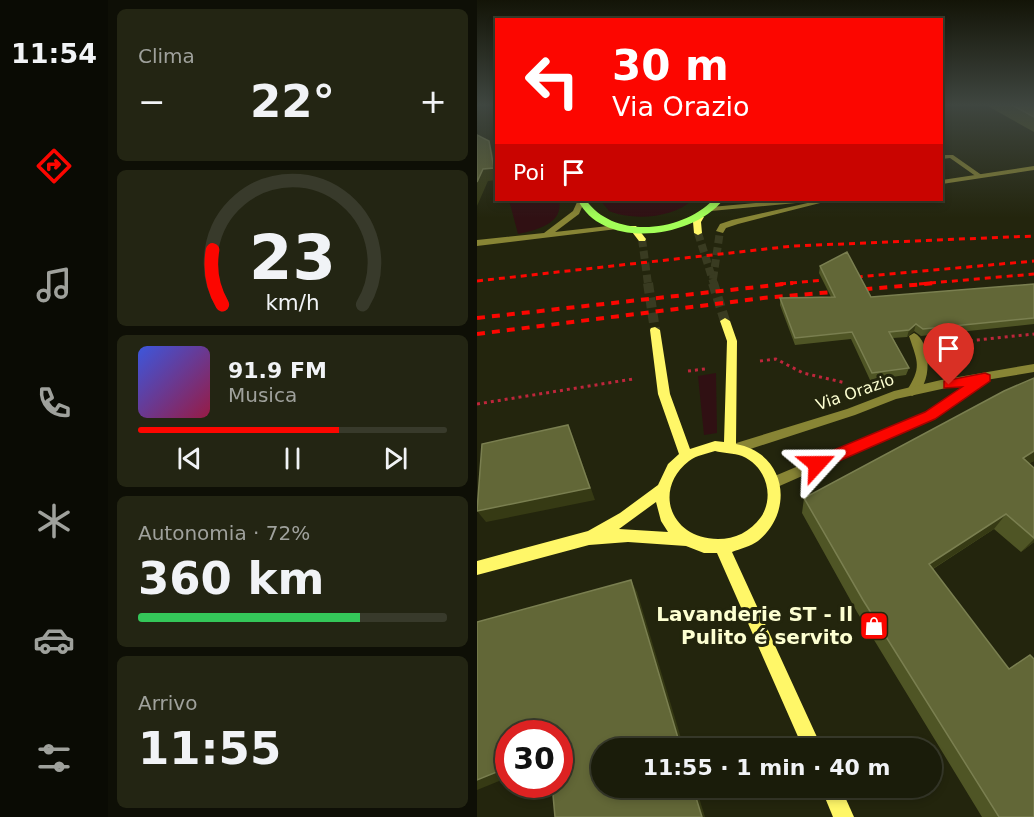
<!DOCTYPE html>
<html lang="it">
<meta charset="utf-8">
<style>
body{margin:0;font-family:"DejaVu Sans",sans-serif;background:#232513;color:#f1f3f6;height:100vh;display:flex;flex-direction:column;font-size:22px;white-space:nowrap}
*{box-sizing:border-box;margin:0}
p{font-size:20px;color:#9fa19c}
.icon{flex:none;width:33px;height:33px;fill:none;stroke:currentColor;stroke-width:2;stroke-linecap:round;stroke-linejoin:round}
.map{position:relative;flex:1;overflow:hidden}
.drawer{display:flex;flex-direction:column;gap:9px;padding:9px;background:#0e0f06;width:369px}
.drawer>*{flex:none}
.hud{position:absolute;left:18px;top:18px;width:448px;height:183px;border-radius:0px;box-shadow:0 3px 9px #0003,0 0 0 2px #383a2b;background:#fc0600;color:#fff;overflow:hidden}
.speed{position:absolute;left:18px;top:720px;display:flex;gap:12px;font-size:30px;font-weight:700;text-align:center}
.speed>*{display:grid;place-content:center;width:78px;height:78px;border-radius:50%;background:#1a1c0a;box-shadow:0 3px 9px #0003,0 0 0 2px #383a2b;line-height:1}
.speed .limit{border:9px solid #d22;background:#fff;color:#111}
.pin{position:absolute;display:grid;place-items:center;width:51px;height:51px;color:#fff;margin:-62px -26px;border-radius:50% 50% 50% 0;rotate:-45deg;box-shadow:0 0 6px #0007}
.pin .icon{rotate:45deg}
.me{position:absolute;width:66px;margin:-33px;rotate:66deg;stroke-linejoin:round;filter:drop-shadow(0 0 4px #0008)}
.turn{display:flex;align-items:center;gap:21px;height:126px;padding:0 18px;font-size:27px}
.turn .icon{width:78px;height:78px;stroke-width:2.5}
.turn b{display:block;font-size:42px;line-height:51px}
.then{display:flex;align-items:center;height:57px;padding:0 18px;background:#0003;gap:12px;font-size:22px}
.big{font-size:45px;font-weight:700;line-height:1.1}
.drawer .card{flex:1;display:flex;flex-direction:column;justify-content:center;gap:9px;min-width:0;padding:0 21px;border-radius:9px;background:#232513}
.drawer .dial{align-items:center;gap:0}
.dial svg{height:156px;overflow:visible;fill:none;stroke:#383a2b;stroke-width:7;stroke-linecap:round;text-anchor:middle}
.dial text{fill:#f1f3f6;stroke:none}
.song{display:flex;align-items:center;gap:18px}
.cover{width:72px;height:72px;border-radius:9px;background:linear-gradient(135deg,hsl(230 70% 55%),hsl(340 70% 35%))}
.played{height:6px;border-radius:3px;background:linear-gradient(90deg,#fc0600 65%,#383a2b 65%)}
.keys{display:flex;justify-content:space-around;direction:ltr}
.heat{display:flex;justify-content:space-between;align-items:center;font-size:33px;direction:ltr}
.charge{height:9px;border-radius:4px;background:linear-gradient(90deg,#34c759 72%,#383a2b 0)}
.trip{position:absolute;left:114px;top:738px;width:351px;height:60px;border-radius:30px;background:#1a1c0a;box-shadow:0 3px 9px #0003,0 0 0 2px #383a2b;font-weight:700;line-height:60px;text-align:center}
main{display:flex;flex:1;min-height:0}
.dock{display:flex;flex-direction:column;width:108px;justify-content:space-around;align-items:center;background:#0a0b04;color:#9fa19c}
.dock .icon{width:42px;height:42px}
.dock .selected{color:#fc0600}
.dock b{font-size:27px;color:#f1f3f6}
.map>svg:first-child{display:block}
</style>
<main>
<nav class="dock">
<b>11:54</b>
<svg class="icon selected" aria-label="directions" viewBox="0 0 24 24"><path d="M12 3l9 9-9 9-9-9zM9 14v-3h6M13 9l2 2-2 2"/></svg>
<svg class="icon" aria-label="music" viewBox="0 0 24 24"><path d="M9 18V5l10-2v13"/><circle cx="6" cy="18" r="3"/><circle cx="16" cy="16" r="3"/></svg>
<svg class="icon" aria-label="phone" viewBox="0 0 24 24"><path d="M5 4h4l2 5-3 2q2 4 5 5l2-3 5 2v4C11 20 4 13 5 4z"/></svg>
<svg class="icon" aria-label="climate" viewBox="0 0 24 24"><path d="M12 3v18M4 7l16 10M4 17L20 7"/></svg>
<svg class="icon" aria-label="car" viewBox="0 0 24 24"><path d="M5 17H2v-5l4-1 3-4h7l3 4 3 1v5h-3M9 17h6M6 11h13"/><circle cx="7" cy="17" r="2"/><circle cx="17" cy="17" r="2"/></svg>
<svg class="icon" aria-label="filters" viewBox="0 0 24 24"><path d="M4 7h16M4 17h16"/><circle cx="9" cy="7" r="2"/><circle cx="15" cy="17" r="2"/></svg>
</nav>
<section class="drawer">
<div class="card"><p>Clima</p>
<div class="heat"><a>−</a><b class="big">22°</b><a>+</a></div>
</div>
<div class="card dial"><svg viewBox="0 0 100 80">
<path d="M14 69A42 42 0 1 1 86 69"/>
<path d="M14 69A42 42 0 0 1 9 41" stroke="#fc0600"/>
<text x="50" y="56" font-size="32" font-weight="700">23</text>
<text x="50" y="72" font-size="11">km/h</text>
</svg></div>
<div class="card">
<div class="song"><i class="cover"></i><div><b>91.9 FM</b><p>Musica</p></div></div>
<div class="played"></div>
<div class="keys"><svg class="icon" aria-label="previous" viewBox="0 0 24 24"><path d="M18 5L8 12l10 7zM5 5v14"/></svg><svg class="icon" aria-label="pause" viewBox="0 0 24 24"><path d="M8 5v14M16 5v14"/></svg><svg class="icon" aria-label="next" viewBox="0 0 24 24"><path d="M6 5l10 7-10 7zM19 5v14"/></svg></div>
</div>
<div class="card"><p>Autonomia · 72%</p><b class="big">360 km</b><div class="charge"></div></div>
<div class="card"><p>Arrivo</p><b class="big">11:55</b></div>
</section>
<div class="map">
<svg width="557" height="817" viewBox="0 0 557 817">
<rect width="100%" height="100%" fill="#23250d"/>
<!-- green -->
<g fill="#301013">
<path d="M 32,200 L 82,200 C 87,224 59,230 41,234 Z"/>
<path d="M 123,200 L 215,200 C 197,218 156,221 132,211 Z"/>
<path d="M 239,373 L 240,433 L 227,435 L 221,376 Z"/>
</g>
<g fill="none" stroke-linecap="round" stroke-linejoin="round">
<!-- tertiary-tunnel -->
<path stroke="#393b21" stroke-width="8" stroke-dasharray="8 4" stroke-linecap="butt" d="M 236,279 L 243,231"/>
<!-- secondary-tunnel-far1 -->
<g stroke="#393b21" stroke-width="8" stroke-dasharray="8 4" stroke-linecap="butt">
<path d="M 221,233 L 237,284"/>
<path d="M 165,239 L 171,284"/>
</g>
<!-- secondary-tunnel -->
<g stroke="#393b21" stroke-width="10" stroke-dasharray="10 5" stroke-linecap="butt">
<path d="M 171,283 L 178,330"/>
<path d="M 236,283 L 248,321"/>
</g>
<!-- path -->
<g stroke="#be263b" stroke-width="3" stroke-dasharray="3 4" stroke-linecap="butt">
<path d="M 472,343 L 557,334"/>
<path d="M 283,361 L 299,359 L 326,373 L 369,383"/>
<path d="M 211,371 L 228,369"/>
<path d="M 0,404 L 156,379"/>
</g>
<!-- service -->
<g fill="#888535" fill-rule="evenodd">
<path d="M 465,155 L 476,155 L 506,176 L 500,177 L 473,158 L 465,159 Z"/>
<path d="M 437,333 C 454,340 457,388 435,396 L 429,392 C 445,367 441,363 432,336 Z"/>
</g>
<!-- minor -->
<path fill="#888535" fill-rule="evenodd" d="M 557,364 L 557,372 L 509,380 L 508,384 L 457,418 L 298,488 L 293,486 L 291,482 L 293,478 L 449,412 L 492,383 L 419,399 L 378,415 L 261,453 L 256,452 L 255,448 L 256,444 L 370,409 L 417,391 L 464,380 Z"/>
<!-- tertiary -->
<g fill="#888535" fill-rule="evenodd">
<path d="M 557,166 L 557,170 L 465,184 L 465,180 Z"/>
<path d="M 101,200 L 108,200 L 102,214 L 78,232 L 140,225 L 144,227 L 140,229 L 0,246 L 0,240 L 67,233 L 96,211 Z"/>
<path d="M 311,200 L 323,201 L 319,203 L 234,211 L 230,209 L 234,207 Z"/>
<path d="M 344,200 L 355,200 L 261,224 L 249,228 L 246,233 L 239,231 L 243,224 L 255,220 Z"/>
</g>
<!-- secondary -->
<g fill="#fff768" fill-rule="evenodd">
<path d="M 220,215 L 227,217 L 224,222 L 225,233 L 221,235 L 217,233 L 216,222 Z"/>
<path d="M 153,226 L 159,226 L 169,239 L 168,241 L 162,241 L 152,228 Z"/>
<path d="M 248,318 L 253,321 L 260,341 L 259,444 C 309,453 318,511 281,541 C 274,546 263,549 255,552 L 345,748 L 326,748 L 240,553 L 227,553 L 209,546 L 151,542 L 112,545 L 0,575 L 0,561 L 111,531 L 143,513 L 181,485 L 191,464 L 202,454 L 181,394 L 173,330 L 174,328 L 178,327 L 183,330 L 193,394 L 213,449 L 238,441 L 247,442 L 250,341 L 243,321 ZM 238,451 C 246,453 257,453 265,456 C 289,466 298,496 284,517 C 273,532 258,539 241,539 C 194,539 175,490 212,461 C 220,455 229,454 238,451 ZM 179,502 L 184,521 L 191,532 L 142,529 Z"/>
<path d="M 344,788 L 364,788 L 377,817 L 356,817 Z"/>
</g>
<!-- primary -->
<path fill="#a3ff58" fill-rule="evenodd" d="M 101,200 L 109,200 C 137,240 205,232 236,200 L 246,200 C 215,239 125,250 101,200 Z"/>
<!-- rail-far1 -->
<g stroke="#fc0600" stroke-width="3" stroke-dasharray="6 5" stroke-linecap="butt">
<path d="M 0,281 L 316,246 L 557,236"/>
<path d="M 303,284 L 557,261"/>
<path d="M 442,284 L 557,274"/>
</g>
<!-- rail -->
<g stroke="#fc0600" stroke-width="4" stroke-dasharray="8 7" stroke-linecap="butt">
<path d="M 0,318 L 316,283"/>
<path d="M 0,334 L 286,298 L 459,283"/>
</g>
</g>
<!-- wall -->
<g fill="#4f5525">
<path d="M 507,104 L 557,104 L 557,132 Z"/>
<path d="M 343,266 L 394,297 L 557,284 L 557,324 L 444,336 L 437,331 L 430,337 L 416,338 L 432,368 L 429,375 L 393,380 L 374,339 L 318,345 L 303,305 L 303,298 L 354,297 L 342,273 Z"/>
<path d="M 557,378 L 557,461 L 552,463 L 557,468 L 557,542 L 544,552 L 517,529 L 456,569 L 557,817 L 505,817 L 380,612 L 325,513 L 327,498 Z"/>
</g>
<!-- shaded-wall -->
<g fill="#363a14">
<path d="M 12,141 L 16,153 L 20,169 L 20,180 L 11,181 L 0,206 L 0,182 Z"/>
<path d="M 439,324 L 437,331 L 430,337 L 432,330 Z"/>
<path d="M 91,425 L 96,437 L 118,500 L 9,522 L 0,511 Z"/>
<path d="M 557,451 L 557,461 L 534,473 L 546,458 Z"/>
<path d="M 529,514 L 517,529 L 443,577 L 452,564 Z"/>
<path d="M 557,539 L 557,542 L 544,552 Z"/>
<path d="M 154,580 L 160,592 L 207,748 L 204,748 Z"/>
<path d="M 32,767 L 32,777 L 0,790 L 0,780 Z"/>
<path d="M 216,788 L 219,788 L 228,817 L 225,817 Z"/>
</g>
<!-- building -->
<g fill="#626737" stroke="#7a7f50" stroke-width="1.5">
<path d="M 533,104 L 557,104 L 557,117 Z"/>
<path d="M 0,135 L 12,141 L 17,168 L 6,169 L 0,182 Z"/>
<path d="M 370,252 L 394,297 L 557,284 L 557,318 L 446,329 L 439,324 L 432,330 L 412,332 L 432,368 L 395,373 L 375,332 L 318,338 L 303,298 L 358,297 L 343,266 Z"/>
<path d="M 557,378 L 557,451 L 546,458 L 557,468 L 557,538 L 529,514 L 452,564 L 532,669 L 553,655 L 557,659 L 557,817 L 522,817 L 386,600 L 327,498 L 527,391 Z"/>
<path d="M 91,425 L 113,488 L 0,511 L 5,444 Z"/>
<path d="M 154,580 L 204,748 L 124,748 L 124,788 L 216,788 L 225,817 L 78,817 L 75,784 L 82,784 L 82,734 L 32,734 L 32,767 L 0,780 L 0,622 Z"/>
</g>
<!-- sky -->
<linearGradient id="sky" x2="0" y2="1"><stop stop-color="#131407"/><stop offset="0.48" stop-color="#3f4640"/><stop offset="1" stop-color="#3f4640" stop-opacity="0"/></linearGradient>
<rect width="557" height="218" fill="url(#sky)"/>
<!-- route -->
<path fill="#fc0600" stroke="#a40400" stroke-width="1.5" d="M 508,373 L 513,375 L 513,381 L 458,419 L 346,468 L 335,468 L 333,464 L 335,459 L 448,412 L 485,387 L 467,388 L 467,381 Z"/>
<!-- icons -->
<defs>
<g id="shop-square" transform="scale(1.5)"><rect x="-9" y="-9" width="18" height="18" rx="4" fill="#fc0600" stroke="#23250d"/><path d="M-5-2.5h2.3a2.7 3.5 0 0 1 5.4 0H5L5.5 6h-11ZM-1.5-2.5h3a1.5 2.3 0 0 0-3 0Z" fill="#fff"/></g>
</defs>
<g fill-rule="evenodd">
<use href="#shop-square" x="397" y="626"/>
</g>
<g text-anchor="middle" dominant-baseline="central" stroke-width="6" stroke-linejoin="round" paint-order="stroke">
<!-- street labels -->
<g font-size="16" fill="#fdffd1" stroke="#23250d">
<text transform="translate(378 392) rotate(-19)">Via Orazio</text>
</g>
<!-- near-poi labels -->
<g font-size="20" font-weight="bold" fill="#fdffd1" stroke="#23250d" text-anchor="end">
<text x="376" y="614">Lavanderie ST - Il<tspan x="376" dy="23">Pulito é servito</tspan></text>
</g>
</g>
</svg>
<div class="speed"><div class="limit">30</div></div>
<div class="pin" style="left:472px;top:385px;background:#d93025"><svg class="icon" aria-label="arrive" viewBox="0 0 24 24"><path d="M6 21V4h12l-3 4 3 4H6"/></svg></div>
<svg class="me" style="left:340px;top:464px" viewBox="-20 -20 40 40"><path d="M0-17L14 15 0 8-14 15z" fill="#fc0600" stroke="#fff" stroke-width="4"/></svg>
<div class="trip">11:55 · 1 min · 40 m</div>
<div class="hud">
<div class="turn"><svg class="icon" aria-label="left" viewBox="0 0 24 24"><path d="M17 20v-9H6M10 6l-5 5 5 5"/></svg><div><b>30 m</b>Via Orazio</div></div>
<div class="then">Poi<svg class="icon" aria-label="arrive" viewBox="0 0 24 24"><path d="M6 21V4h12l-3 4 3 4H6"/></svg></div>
</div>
</div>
</main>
